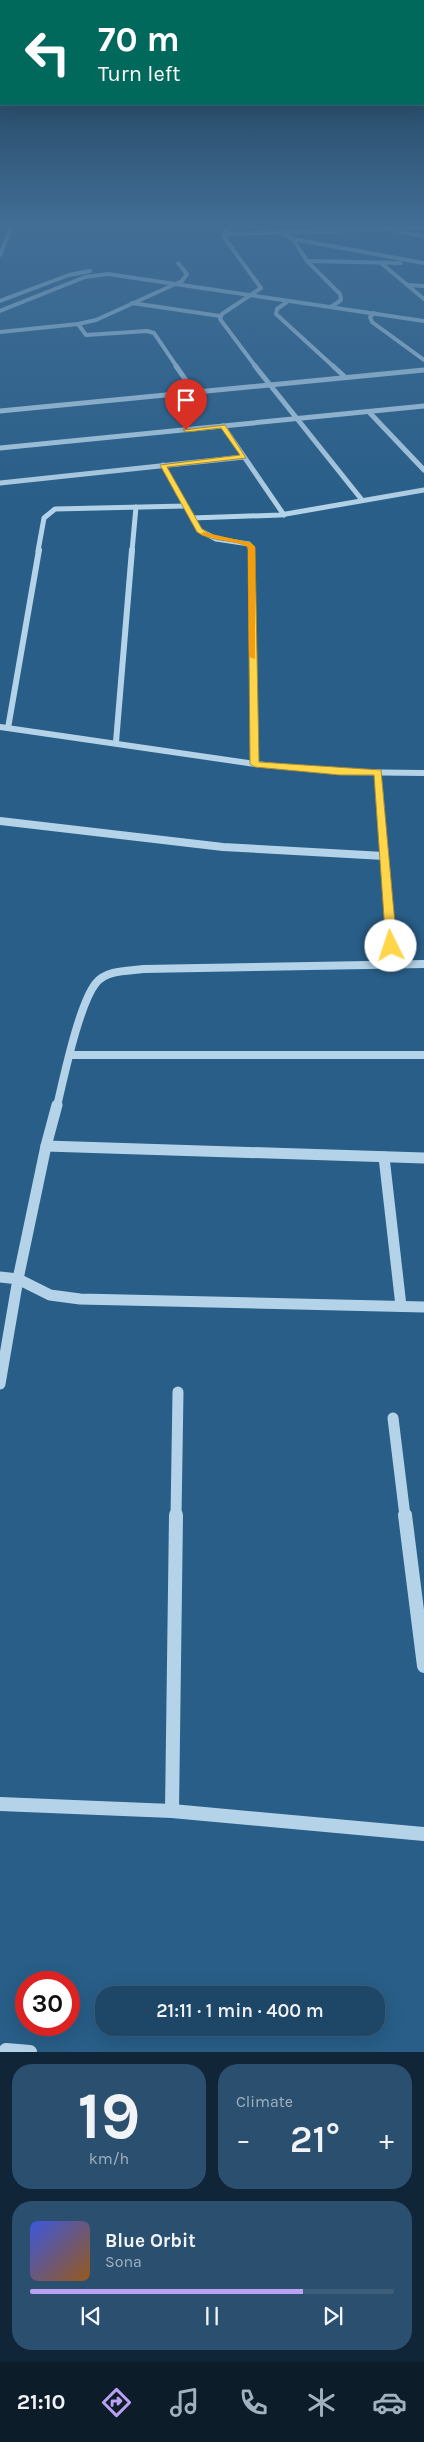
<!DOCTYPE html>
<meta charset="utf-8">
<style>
body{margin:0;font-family:Karla,sans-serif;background:#2b506f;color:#f1f3f6;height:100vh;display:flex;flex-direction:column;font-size:19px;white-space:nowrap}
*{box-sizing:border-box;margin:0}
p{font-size:16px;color:#a1b1bf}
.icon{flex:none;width:28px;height:28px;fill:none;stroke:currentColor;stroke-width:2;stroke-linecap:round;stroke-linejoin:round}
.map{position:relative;height:2052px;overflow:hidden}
.details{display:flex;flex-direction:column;gap:12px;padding:12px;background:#102638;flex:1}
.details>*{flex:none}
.hud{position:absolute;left:0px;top:0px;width:425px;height:105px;box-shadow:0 5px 20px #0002,0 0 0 1px #3c5e7a;background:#00695c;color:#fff;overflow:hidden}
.speed{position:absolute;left:15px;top:1971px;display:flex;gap:10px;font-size:25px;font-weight:700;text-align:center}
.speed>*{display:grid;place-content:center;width:65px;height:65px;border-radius:50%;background:#1e4666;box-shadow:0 5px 20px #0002,0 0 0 1px #3c5e7a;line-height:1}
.speed .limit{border:8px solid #d22;background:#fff;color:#111}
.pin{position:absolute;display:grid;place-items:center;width:42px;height:42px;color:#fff;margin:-51px -21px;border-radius:50% 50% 50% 0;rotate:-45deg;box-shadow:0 0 5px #0007}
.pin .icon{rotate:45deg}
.me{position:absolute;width:55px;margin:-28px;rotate:356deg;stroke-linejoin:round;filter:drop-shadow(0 0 4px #0008)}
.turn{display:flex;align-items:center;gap:18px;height:105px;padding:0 15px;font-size:22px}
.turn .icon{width:65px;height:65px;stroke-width:2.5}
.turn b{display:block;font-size:35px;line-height:42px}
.big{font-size:38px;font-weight:600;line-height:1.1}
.details .tile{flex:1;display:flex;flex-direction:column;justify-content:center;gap:8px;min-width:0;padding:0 18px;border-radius:20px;background:#2b506f}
.details .dial{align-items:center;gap:0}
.dial b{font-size:65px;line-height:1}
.song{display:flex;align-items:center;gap:15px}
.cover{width:60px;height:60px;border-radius:8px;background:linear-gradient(135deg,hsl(230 70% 55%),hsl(30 70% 35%))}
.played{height:5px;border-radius:2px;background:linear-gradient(90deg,#bca0f2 75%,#3c5e7a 75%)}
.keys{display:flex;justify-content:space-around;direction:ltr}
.heat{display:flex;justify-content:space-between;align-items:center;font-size:28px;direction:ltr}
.details .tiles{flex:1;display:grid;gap:12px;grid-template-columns:1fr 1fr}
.tile:last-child{grid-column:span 2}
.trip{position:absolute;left:95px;top:1986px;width:290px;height:50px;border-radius:20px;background:#1e4666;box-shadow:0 5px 20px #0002,0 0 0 1px #3c5e7a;font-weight:600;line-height:50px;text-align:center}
.dock{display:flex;height:80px;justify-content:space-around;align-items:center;background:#0c1c29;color:#a1b1bf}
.dock .icon{width:35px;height:35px}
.dock .current{color:#bca0f2}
.dock b{font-size:22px;color:#f1f3f6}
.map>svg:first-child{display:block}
</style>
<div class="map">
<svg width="424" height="2052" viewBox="0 0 424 2052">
<rect width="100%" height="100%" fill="#285e88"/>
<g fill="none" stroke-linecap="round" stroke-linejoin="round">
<!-- minor-far5 -->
<g stroke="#b5d3e8" stroke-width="4">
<path d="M 228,226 L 224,236 L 226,240 L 261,288 L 222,314 L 220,319 L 256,367"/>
<path d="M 400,232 L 424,236"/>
<path d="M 282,233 L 293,239 L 424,263"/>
<path d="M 225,234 L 424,228"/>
<path d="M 293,239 L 307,261 L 340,294 L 341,300 L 331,307"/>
<path d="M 0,255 L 12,226"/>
<path d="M 307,261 L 401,263"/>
<path d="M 381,263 L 424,299"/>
<path d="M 408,285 L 424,286"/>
<path d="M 0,301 L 69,275 L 90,271"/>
<path d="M 287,302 L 277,309 L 276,314 L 334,367"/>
<path d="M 132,303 L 220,316"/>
<path d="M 0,311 L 85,277 L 108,274 L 424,321"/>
<path d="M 374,313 L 370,317 L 372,322 L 424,360"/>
<path d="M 78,324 L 86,335 L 147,331 L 154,333 L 177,367"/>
<path d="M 0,332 L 78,324 L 96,320 L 182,281 L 187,274 L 178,263"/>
</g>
<!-- minor-far4 -->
<g stroke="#b5d3e8" stroke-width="5">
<path d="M 176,366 L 194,392"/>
<path d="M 255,366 L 362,500"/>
<path d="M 333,366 L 345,377"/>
<path d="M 0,411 L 424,370"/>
<path d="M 369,412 L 424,470"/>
<path d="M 223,426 L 284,515"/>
<path d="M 0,448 L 424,406"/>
<path d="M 163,465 L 199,530 L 216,539 L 249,544 L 251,551"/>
<path d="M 0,483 L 244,457"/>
<path d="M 192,518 L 280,515 L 424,490"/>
<path d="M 38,551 L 44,518 L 55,509 L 185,506"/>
<path d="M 132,551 L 136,507"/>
</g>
<!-- minor-far3 -->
<g stroke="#b5d3e8" stroke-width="6">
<path d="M 251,550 L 255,764"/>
<path d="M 0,727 L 255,764 L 340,772 L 424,773"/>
<path d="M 8,728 L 39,550"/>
<path d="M 116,742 L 132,550"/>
<path d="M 378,772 L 380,792"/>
</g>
<!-- minor-far2 -->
<g stroke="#b5d3e8" stroke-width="8">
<path d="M 379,790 L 393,965"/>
<path d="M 0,821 L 223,847 L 384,856"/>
<path d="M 70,1055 L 424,1055"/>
<path d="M 57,1106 C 64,1077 79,1004 96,983 C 107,970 127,971 143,969 L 424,964"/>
</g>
<!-- minor-far1 -->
<g stroke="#b5d3e8" stroke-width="11">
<path d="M 57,1105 L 46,1146 L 18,1279 L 50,1295 L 80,1299 L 424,1307"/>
<path d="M 46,1146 L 424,1158"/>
<path d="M 384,1157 L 401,1306"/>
<path d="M 0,1277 L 18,1279 L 0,1384"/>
<path d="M 393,1418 L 405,1516"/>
<path d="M 176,1516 L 178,1392"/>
</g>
<!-- minor -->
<g stroke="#b5d3e8" stroke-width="14">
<path d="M 405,1515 L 424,1666"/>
<path d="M 0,1804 L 172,1811 L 424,1834"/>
<path d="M 172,1811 L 176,1515"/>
<path d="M 6,2052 L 6,2050 L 30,2052"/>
</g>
</g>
<!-- sky -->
<linearGradient id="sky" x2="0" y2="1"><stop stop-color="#16344b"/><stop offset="0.44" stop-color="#426e96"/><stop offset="1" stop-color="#426e96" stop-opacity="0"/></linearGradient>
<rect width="424" height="513" fill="url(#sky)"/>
<!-- route -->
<path fill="#ffd54a" stroke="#a68a30" d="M 225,425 L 246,458 L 167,467 L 202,529 L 211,535 L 251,543 L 255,547 L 259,762 L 381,770 L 397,946 L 395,949 L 387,949 L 386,946 L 374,775 L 340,775 L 255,767 L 250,764 L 248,547 C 237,539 213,543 197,532 L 160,465 L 240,455 L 221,428 L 186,432 L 183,430 Z"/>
<!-- slow -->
<path fill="#f59e0b" d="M 203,532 L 251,543 L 255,547 L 255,659 L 249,657 L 248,547 L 241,544 L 201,535 Z"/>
</svg>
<div class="speed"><div class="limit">30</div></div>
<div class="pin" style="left:186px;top:430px;background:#d93025"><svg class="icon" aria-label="arrive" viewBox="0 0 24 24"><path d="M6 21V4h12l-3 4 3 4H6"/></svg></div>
<svg class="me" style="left:391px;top:946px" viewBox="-20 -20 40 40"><circle r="19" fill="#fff"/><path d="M0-13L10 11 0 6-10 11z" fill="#ffd54a"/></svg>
<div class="trip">21:11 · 1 min · 400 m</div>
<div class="hud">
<div class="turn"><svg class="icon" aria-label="left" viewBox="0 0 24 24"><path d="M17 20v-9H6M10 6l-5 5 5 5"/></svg><div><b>70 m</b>Turn left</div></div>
</div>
</div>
<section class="details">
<div class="tiles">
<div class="tile dial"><b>19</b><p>km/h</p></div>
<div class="tile"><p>Climate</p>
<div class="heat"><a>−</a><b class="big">21°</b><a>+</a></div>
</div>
<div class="tile">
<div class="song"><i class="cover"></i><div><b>Blue Orbit</b><p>Sona</p></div></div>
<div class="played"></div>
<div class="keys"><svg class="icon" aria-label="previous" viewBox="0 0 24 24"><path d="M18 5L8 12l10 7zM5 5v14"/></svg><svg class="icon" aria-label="pause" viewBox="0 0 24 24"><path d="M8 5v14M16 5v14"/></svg><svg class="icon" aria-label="next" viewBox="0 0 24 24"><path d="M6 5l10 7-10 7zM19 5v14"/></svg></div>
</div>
</div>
</section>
<nav class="dock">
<b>21:10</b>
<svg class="icon current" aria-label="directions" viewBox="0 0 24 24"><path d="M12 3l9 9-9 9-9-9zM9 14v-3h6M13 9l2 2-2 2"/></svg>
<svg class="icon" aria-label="music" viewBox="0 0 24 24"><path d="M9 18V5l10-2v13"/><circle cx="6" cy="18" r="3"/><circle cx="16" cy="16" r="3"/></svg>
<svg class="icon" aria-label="phone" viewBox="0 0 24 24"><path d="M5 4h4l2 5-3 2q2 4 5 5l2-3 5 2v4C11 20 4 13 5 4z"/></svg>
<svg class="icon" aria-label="climate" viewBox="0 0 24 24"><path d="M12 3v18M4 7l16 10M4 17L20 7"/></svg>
<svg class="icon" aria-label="car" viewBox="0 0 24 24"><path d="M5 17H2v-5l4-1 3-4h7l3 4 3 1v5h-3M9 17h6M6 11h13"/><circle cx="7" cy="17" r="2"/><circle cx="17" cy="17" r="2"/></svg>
</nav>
